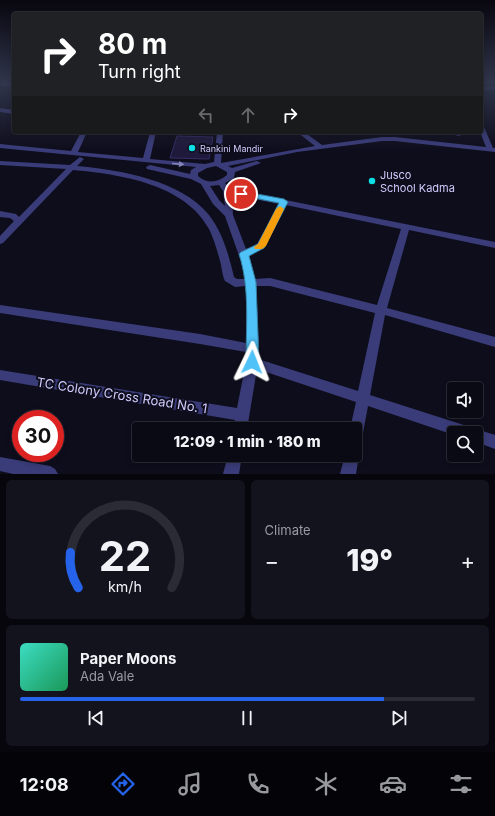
<!DOCTYPE html>
<meta charset="utf-8">
<style>
body{margin:0;font-family:Inter,sans-serif;background:#13131e;color:#f1f3f6;height:100vh;display:flex;flex-direction:column;font-size:15px;white-space:nowrap}
*{box-sizing:border-box;margin:0}
p{font-size:13px;color:#999aa0}
.icon{flex:none;width:22px;height:22px;fill:none;stroke:currentColor;stroke-width:2;stroke-linecap:round;stroke-linejoin:round}
.map{position:relative;height:474px;overflow:hidden}
.sheet{display:flex;flex-direction:column;gap:6px;padding:6px;background:#06060c;flex:1}
.sheet>*{flex:none}
.hud{position:absolute;left:12px;top:12px;width:471px;height:122px;border-radius:4px;box-shadow:0 2px 6px #0003,0 0 0 1px #2a2b34;background:#202124;color:#fff;overflow:hidden}
.buttons{position:absolute;left:447px;top:382px;display:grid;gap:8px}
.buttons a{display:grid;place-items:center;width:36px;height:36px;border-radius:4px;background:#0a0a15;box-shadow:0 2px 6px #0003,0 0 0 1px #2a2b34;font-size:20px}
.speed{position:absolute;left:12px;top:410px;display:flex;gap:8px;font-size:20px;font-weight:700;text-align:center}
.speed>*{display:grid;place-content:center;width:52px;height:52px;border-radius:50%;background:#0a0a15;box-shadow:0 2px 6px #0003,0 0 0 1px #2a2b34;line-height:1}
.speed .limit{border:6px solid #d22;background:#fff;color:#111}
.pin{position:absolute;display:grid;place-items:center;width:34px;height:34px;color:#fff;margin:-17px;border:2px solid #fff;border-radius:50%;box-shadow:0 1px 4px #0007}
.me{position:absolute;width:44px;margin:-22px;rotate:2deg;stroke-linejoin:round;filter:drop-shadow(0 0 3px #0008)}
.turn{display:flex;align-items:center;gap:14px;height:84px;padding:0 20px;font-size:18px}
.turn .icon{width:52px;height:52px;stroke-width:2.5}
.turn b{display:block;font-size:28px;line-height:34px}
.lanes{display:flex;align-items:center;height:38px;padding:0 20px;background:#0003;justify-content:center;gap:20px;direction:ltr}
.lanes .off{opacity:.35}
.big{font-size:30px;font-weight:800;line-height:1.1}
.sheet .widget{flex:1;display:flex;flex-direction:column;justify-content:center;gap:6px;min-width:0;padding:0 14px;border-radius:6px;background:#13131e}
.sheet .dial{align-items:center;gap:0}
.dial svg{height:104px;overflow:visible;fill:none;stroke:#2a2b34;stroke-width:7;stroke-linecap:round;text-anchor:middle}
.dial text{fill:#f1f3f6;stroke:none}
.song{display:flex;align-items:center;gap:12px}
.cover{width:48px;height:48px;border-radius:6px;background:linear-gradient(135deg,hsl(170 70% 55%),hsl(150 70% 35%))}
.played{height:4px;border-radius:2px;background:linear-gradient(90deg,#2563eb 80%,#2a2b34 80%)}
.keys{display:flex;justify-content:space-around;direction:ltr}
.heat{display:flex;justify-content:space-between;align-items:center;font-size:22px;direction:ltr}
.sheet .tiles{flex:1;display:grid;gap:6px;grid-template-columns:1fr 1fr}
.widget:last-child{grid-column:span 2}
.trip{position:absolute;left:132px;top:422px;width:230px;height:40px;border-radius:4px;background:#0a0a15;box-shadow:0 2px 6px #0003,0 0 0 1px #2a2b34;font-weight:800;line-height:40px;text-align:center}
.tabs{display:flex;height:64px;justify-content:space-around;align-items:center;background:#040408;color:#999aa0}
.tabs .icon{width:28px;height:28px}
.tabs .current{color:#2563eb}
.tabs b{font-size:18px;color:#f1f3f6}
.map>svg:first-child{display:block}
</style>
<div class="map">
<svg width="495" height="474" viewBox="0 0 495 474">
<rect width="100%" height="100%" fill="#0e0d1c"/>
<!-- building -->
<path fill="#1f1a3c" stroke="#352d67" d="M 177,136 L 213,137 L 209,159 L 170,158 Z"/>
<g fill="none" stroke-linecap="round" stroke-linejoin="round">
<!-- street -->
<g fill="#3a3c79" fill-rule="evenodd">
<path d="M 0,83 L 14,83 L 14,87 L 0,86 Z"/>
<rect x="481" y="86" width="14" height="4"/>
<path d="M 0,108 L 14,110 L 14,114 L 0,112 Z"/>
<path d="M 481,125 L 484,127 L 493,148 L 495,148 L 495,152 L 395,141 L 382,141 L 297,152 L 228,166 L 232,168 L 257,161 L 261,163 L 235,172 L 234,178 L 225,183 L 230,189 L 495,242 L 495,248 L 409,230 L 387,308 L 495,337 L 495,347 L 385,315 L 370,395 L 495,435 L 495,449 L 476,442 L 476,433 L 454,433 L 454,435 L 368,406 L 362,438 L 360,443 L 355,445 L 355,429 L 350,429 L 356,402 L 257,369 L 247,429 L 233,429 L 235,420 L 0,380 L 0,370 L 237,408 L 246,362 L 246,352 L 200,344 L 0,313 L 0,305 L 200,334 L 246,343 L 246,286 L 235,287 L 225,281 C 222,275 222,267 220,261 C 217,250 214,239 209,229 C 185,184 119,174 73,170 L 3,243 L 0,244 L 0,236 L 14,221 L 10,218 L 0,217 L 0,211 L 16,214 L 19,217 L 66,169 L 0,165 L 0,161 L 70,165 L 80,157 L 84,159 L 77,166 C 120,170 181,180 209,215 C 223,233 229,256 234,277 L 237,279 L 245,279 L 243,267 L 225,216 L 213,204 L 201,184 L 191,179 L 147,169 L 146,167 L 150,165 L 190,174 L 191,170 L 196,167 L 0,148 L 0,144 L 71,151 L 81,132 L 87,132 L 78,152 L 143,158 L 150,132 L 156,132 L 150,159 L 205,164 L 214,162 L 217,132 L 223,132 L 221,163 L 315,146 L 297,132 L 304,132 L 322,145 L 382,137 L 395,137 L 486,147 L 480,132 ZM 216,166 L 227,172 L 227,175 C 218,183 207,184 198,176 L 198,173 L 207,168 ZM 219,185 L 223,191 L 225,206 L 219,200 L 210,186 ZM 232,194 L 279,204 L 257,244 L 246,249 L 233,215 ZM 286,205 L 401,229 L 377,305 L 270,278 L 255,279 L 249,256 L 264,248 ZM 256,286 L 270,286 L 375,313 L 358,391 L 258,359 L 259,349 Z"/>
<path d="M 455,132 L 461,132 L 462,135 L 457,136 Z"/>
<path d="M 355,449 L 357,450 L 359,455 L 356,474 L 340,474 L 345,455 L 355,455 Z"/>
<path d="M 228,455 L 242,455 L 239,474 L 223,474 Z"/>
<path d="M 0,457 L 50,466 L 55,469 L 58,474 L 13,474 L 0,471 Z"/>
</g>
</g>
<!-- one-way arrows -->
<defs><path id="oneway-solid" d="M-6-.8H1V-3.2L6.5 0L1 3.2V.8H-6Z"/></defs>
<use fill="#8484ba" href="#oneway-solid" transform="translate(178 164) rotate(5)"/>
<!-- sky -->
<linearGradient id="sky" x2="0" y2="1"><stop stop-color="#08070f"/><stop offset="0.55" stop-color="#30354b"/><stop offset="1" stop-color="#30354b" stop-opacity="0"/></linearGradient>
<rect width="495" height="150" fill="url(#sky)"/>
<!-- route -->
<path fill="#4fc3f7" stroke="#337fa1" d="M 241,191 L 284,199 L 288,202 L 264,248 L 249,256 L 256,282 L 259,362 L 257,366 L 252,367 L 248,366 L 246,362 C 246,327 250,288 239,254 L 241,252 L 258,244 L 279,203 L 238,195 L 237,194 Z"/>
<!-- slow -->
<path fill="#f59e0b" d="M 280,206 L 284,209 L 266,246 L 262,249 L 255,249 L 254,247 L 258,244 L 276,209 Z"/>
<!-- markers -->
<g fill="#0edee5" stroke="#0e0d1c" stroke-width="1.5">
<circle cx="192" cy="148" r="4"/>
<circle cx="372" cy="181" r="4"/>
</g>
<g text-anchor="middle" dominant-baseline="central" stroke-width="4" stroke-linejoin="round" paint-order="stroke">
<!-- far-poi labels -->
<g font-size="9" fill="#cecbfc" stroke="#0e0d1c" text-anchor="start">
<text x="200" y="148">Rankini Mandir</text>
</g>
<!-- poi labels -->
<g font-size="11" fill="#cecbfc" stroke="#0e0d1c" text-anchor="start">
<text x="380" y="175">Jusco<tspan x="380" dy="13">School Kadma</tspan></text>
</g>
<!-- near-street labels -->
<g font-size="13" fill="#cecbfc" stroke="#0e0d1c">
<text transform="translate(122 395) rotate(9)">TC Colony Cross Road No. 1</text>
</g>
</g>
</svg>
<div class="buttons">
<a><svg class="icon" aria-label="sound" viewBox="0 0 24 24"><path d="M4 9h4l5-4v14l-5-4H4zM17 9q2 3 0 6"/></svg></a>
<a><svg class="icon" aria-label="search" viewBox="0 0 24 24"><circle cx="10" cy="10" r="6"/><path d="M15 15l6 6"/></svg></a>
</div>
<div class="speed"><div class="limit">30</div></div>
<div class="pin" style="left:241px;top:194px;background:#d93025"><svg class="icon" aria-label="arrive" viewBox="0 0 24 24"><path d="M6 21V4h12l-3 4 3 4H6"/></svg></div>
<svg class="me" style="left:252px;top:362px" viewBox="-20 -20 40 40"><path d="M0-17L14 15 0 8-14 15z" fill="#4fc3f7" stroke="#fff" stroke-width="4"/></svg>
<div class="trip">12:09 · 1 min · 180 m</div>
<div class="hud">
<div class="turn"><svg class="icon" aria-label="right" viewBox="0 0 24 24"><path d="M7 20v-9h11M14 6l5 5-5 5"/></svg><div><b>80 m</b>Turn right</div></div>
<div class="lanes"><svg class="icon off" aria-label="left" viewBox="0 0 24 24"><path d="M17 20v-9H6M10 6l-5 5 5 5"/></svg><svg class="icon off" aria-label="ahead" viewBox="0 0 24 24"><path d="M12 20V5M6 11l6-6 6 6"/></svg><svg class="icon" aria-label="right" viewBox="0 0 24 24"><path d="M7 20v-9h11M14 6l5 5-5 5"/></svg></div>
</div>
</div>
<section class="sheet">
<div class="tiles">
<div class="widget dial"><svg viewBox="0 0 100 80">
<path d="M14 69A42 42 0 1 1 86 69"/>
<path d="M14 69A42 42 0 0 1 8 42" stroke="#2563eb"/>
<text x="50" y="56" font-size="32" font-weight="700">22</text>
<text x="50" y="72" font-size="11">km/h</text>
</svg></div>
<div class="widget"><p>Climate</p>
<div class="heat"><a>−</a><b class="big">19°</b><a>+</a></div>
</div>
<div class="widget">
<div class="song"><i class="cover"></i><div><b>Paper Moons</b><p>Ada Vale</p></div></div>
<div class="played"></div>
<div class="keys"><svg class="icon" aria-label="previous" viewBox="0 0 24 24"><path d="M18 5L8 12l10 7zM5 5v14"/></svg><svg class="icon" aria-label="pause" viewBox="0 0 24 24"><path d="M8 5v14M16 5v14"/></svg><svg class="icon" aria-label="next" viewBox="0 0 24 24"><path d="M6 5l10 7-10 7zM19 5v14"/></svg></div>
</div>
</div>
</section>
<nav class="tabs">
<b>12:08</b>
<svg class="icon current" aria-label="directions" viewBox="0 0 24 24"><path d="M12 3l9 9-9 9-9-9zM9 14v-3h6M13 9l2 2-2 2"/></svg>
<svg class="icon" aria-label="music" viewBox="0 0 24 24"><path d="M9 18V5l10-2v13"/><circle cx="6" cy="18" r="3"/><circle cx="16" cy="16" r="3"/></svg>
<svg class="icon" aria-label="phone" viewBox="0 0 24 24"><path d="M5 4h4l2 5-3 2q2 4 5 5l2-3 5 2v4C11 20 4 13 5 4z"/></svg>
<svg class="icon" aria-label="climate" viewBox="0 0 24 24"><path d="M12 3v18M4 7l16 10M4 17L20 7"/></svg>
<svg class="icon" aria-label="car" viewBox="0 0 24 24"><path d="M5 17H2v-5l4-1 3-4h7l3 4 3 1v5h-3M9 17h6M6 11h13"/><circle cx="7" cy="17" r="2"/><circle cx="17" cy="17" r="2"/></svg>
<svg class="icon" aria-label="filters" viewBox="0 0 24 24"><path d="M4 7h16M4 17h16"/><circle cx="9" cy="7" r="2"/><circle cx="15" cy="17" r="2"/></svg>
</nav>
